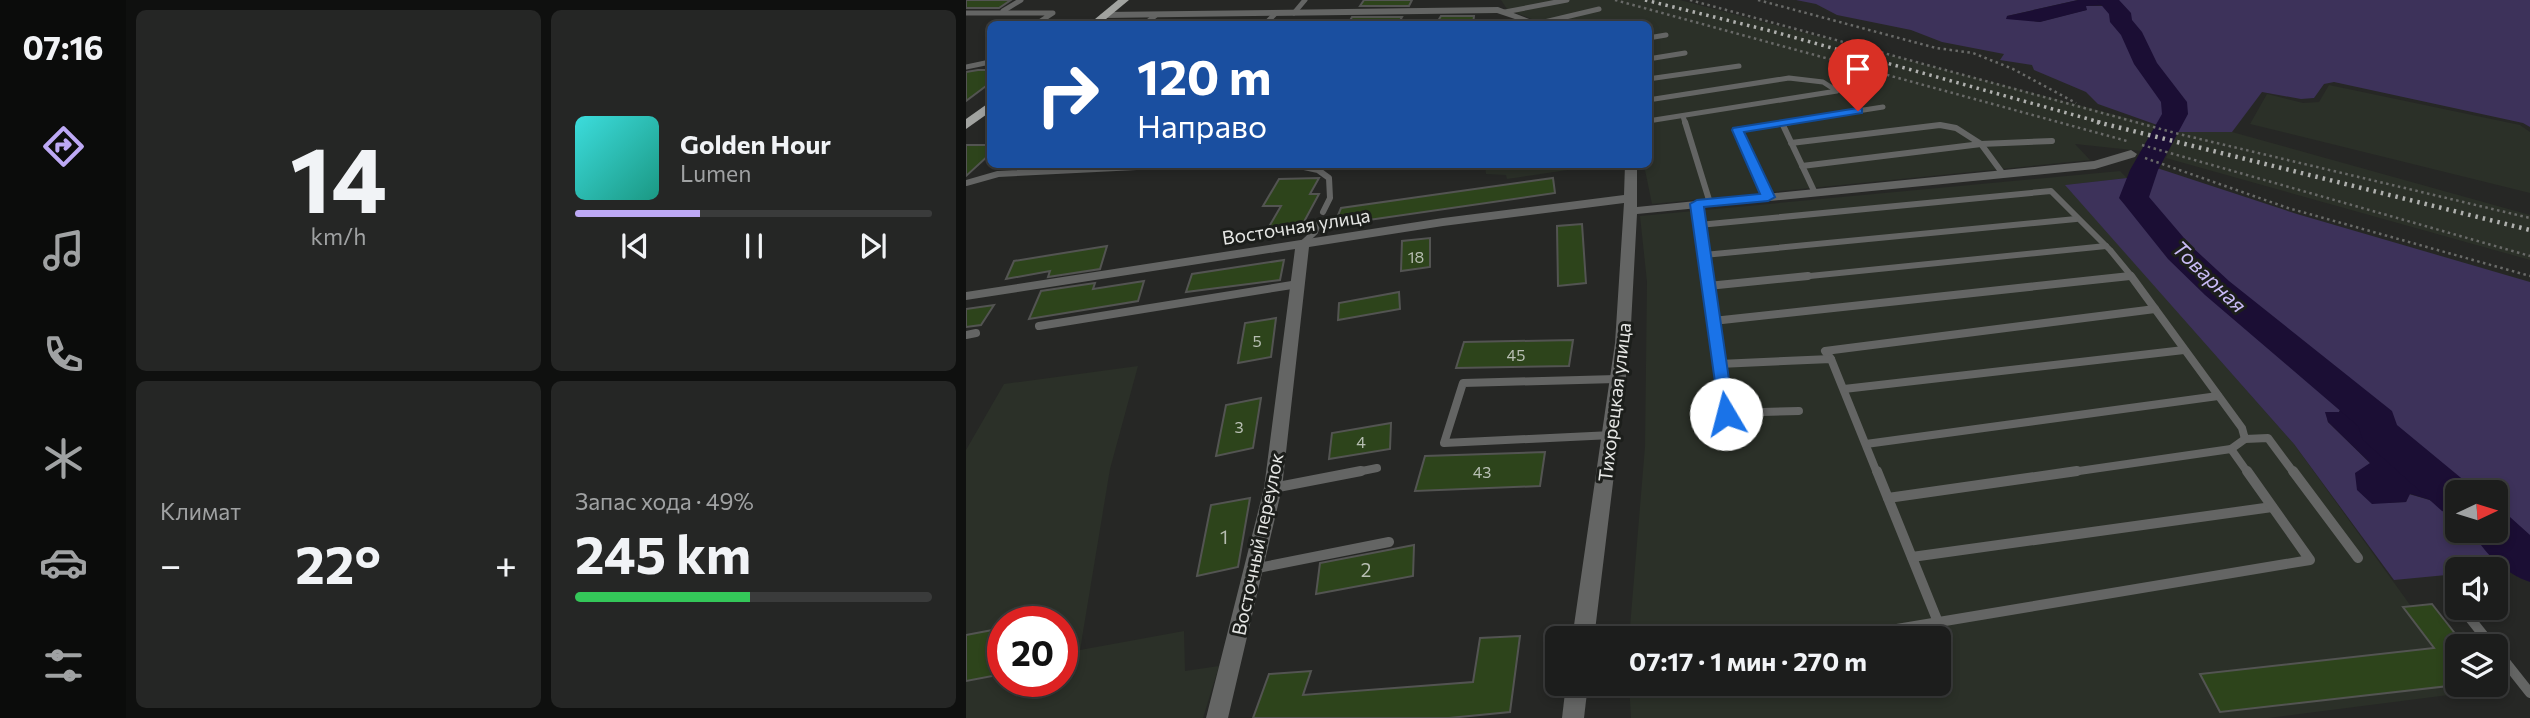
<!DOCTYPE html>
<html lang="ru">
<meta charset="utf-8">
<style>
body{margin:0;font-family:Commissioner,sans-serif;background:#252625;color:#f1f3f6;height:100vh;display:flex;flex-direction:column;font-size:26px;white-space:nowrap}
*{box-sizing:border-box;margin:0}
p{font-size:23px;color:#a0a2a3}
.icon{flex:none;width:38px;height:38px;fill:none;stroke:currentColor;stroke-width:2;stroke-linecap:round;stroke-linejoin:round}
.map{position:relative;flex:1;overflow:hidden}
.side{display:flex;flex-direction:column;gap:10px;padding:10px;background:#0f100f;width:840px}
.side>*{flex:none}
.guide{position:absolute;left:21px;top:21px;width:665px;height:147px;border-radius:10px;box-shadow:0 4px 10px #0003,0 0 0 2px #3a3b3b;background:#1a4fa0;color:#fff;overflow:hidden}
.needle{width:46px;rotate:86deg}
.controls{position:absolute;left:1479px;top:480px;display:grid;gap:14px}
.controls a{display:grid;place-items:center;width:63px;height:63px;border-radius:10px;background:#1c1d1c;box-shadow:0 4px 10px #0003,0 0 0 2px #3a3b3b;font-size:35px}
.speed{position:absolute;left:21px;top:606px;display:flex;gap:14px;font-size:35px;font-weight:700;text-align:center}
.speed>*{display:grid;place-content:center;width:91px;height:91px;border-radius:50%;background:#1c1d1c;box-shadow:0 4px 10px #0003,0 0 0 2px #3a3b3b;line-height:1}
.speed .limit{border:10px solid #d22;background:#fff;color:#111}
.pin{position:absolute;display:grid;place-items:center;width:60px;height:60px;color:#fff;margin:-72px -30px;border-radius:50% 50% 50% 0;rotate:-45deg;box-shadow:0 0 7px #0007}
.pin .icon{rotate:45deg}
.me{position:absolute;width:77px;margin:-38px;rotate:352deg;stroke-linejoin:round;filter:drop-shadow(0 0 5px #0008)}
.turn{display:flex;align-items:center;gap:24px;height:147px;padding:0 35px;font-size:32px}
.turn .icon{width:91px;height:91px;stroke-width:2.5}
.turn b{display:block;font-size:49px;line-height:60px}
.big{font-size:52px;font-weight:700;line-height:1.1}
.side .tile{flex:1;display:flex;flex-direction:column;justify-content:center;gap:10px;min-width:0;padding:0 24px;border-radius:10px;background:#252625}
.side .dial{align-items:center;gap:0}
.dial b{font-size:91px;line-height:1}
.song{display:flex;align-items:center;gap:21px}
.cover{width:84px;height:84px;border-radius:10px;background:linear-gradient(135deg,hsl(180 70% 55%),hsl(170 70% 35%))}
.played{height:7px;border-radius:4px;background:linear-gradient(90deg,#bda9f5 35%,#3a3b3b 35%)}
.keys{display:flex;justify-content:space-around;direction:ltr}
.heat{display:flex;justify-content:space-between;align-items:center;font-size:38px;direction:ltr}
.charge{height:10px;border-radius:5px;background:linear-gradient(90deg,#34c759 49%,#3a3b3b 0)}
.side .tiles{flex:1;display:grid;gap:10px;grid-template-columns:repeat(2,1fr)}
.trip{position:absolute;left:579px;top:626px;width:406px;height:70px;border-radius:10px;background:#1c1d1c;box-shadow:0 4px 10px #0003,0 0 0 2px #3a3b3b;font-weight:700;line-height:70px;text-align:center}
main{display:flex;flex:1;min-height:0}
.tabs{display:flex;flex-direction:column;width:126px;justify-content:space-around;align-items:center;background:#0b0c0b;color:#a0a2a3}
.tabs .icon{width:49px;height:49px}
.tabs .current{color:#bda9f5}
.tabs b{font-size:32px;color:#f1f3f6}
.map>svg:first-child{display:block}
</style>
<main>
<nav class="tabs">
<b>07:16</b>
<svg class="icon current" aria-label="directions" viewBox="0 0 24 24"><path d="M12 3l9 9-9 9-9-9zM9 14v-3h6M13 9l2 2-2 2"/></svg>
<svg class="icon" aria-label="music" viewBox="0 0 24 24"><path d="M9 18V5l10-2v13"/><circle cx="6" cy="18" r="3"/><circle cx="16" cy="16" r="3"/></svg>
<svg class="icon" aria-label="phone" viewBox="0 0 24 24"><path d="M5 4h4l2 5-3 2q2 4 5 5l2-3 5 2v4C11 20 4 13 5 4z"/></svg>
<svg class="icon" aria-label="climate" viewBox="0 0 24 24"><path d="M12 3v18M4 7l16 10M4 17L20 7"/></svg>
<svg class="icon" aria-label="car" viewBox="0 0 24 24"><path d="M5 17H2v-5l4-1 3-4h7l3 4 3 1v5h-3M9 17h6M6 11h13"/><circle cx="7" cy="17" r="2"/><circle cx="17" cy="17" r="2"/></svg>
<svg class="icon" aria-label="filters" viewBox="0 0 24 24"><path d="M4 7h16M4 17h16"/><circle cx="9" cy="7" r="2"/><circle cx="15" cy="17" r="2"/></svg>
</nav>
<section class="side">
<div class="tiles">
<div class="tile dial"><b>14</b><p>km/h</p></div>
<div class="tile">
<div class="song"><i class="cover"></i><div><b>Golden Hour</b><p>Lumen</p></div></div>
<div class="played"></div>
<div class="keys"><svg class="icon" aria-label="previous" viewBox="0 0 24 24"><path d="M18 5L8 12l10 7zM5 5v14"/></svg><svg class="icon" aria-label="pause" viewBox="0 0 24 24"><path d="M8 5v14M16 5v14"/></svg><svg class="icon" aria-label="next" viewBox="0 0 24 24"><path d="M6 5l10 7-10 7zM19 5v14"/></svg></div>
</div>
<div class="tile"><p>Климат</p>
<div class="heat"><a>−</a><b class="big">22°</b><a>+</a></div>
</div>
<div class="tile"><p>Запас хода · 49%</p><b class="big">245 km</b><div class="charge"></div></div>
</div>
</section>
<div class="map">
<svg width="1564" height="718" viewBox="0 0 1564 718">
<rect width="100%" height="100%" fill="#262725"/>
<!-- built -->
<g fill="#2b3028" fill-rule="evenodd">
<path d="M 535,0 L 714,0 L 1192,126 L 1176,151 L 1109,144 L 1124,160 L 686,204 L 678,165 L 682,164 L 682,24 L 578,24 L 541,9 Z"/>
<path d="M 1363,85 L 1554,125 L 1564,132 L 1564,193 L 1284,124 L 1301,94 L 1337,103 L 1353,102 Z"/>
<path d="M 1211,132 L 1266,132 L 1564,215 L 1564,260 L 1200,158 Z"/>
<path d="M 635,165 L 541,179 L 540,175 L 520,174 L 519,165 Z"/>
<path d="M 1154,171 L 1161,178 L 1100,185 L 1328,444 L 1491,670 L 1491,684 L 1501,684 L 1506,692 L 1302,718 L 665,718 L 663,684 L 973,684 L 973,639 L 663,639 L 679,447 L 681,282 L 674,216 Z"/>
<path d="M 172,366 L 144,469 L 114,650 L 218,631 L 219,671 L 253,666 L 237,718 L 0,718 L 0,450 L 38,384 ZM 37,621 L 96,621 L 96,681 L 37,681 Z"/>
</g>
<!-- green -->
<g fill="#3d325a" fill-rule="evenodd">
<path d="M 830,0 L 1112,0 L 1041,16 L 1073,22 L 1120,10 L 1119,6 L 1144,6 L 1148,1 L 1142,0 L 1564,0 L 1564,127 L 1557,123 L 1368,82 L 1358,84 L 1348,98 L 1335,99 L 1296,92 L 1266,132 L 1211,132 L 1132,104 L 1120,92 L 1068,70 L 1066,65 L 1034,60 L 1038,54 L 976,42 L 945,30 L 871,15 L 850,4 Z"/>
<path d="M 1188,167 L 1331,214 L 1564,282 L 1564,565 L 1530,574 L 1530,569 L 1491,569 L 1491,574 L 1428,580 L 1328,444 L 1099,185 L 1161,178 ZM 1378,402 L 1412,421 L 1425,435 L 1448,451 L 1461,469 L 1492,492 L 1530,492 L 1530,517 L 1541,542 L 1529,543 L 1518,530 L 1491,530 L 1491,508 L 1443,494 L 1440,502 L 1406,503 L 1404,463 L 1362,422 L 1360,412 L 1373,412 Z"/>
</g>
<!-- water -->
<g fill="#1b0e34">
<path d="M 1112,0 L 1142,0 L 1154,5 L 1120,6 L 1121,10 L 1074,22 L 1040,19 L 1041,16 Z"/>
<path d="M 1378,402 L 1412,421 L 1425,435 L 1448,451 L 1461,469 L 1492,492 L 1491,508 L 1444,494 L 1440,502 L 1406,504 L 1391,490 L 1389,473 L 1404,463 L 1362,422 L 1359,412 L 1373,412 Z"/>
</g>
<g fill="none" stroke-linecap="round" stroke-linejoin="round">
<!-- river -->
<g fill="#1b0e34" fill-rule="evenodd">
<path d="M 1131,0 L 1153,0 L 1165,13 L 1166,20 L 1176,32 L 1191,63 L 1221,102 L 1222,114 L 1192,170 L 1183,197 L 1224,245 L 1263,281 L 1426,411 L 1431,425 L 1506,487 L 1509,492 L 1491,492 L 1491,516 L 1476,511 L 1397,440 L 1392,426 L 1239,295 L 1202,259 L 1158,204 L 1153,198 L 1164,170 L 1196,114 L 1195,102 L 1168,64 L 1155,35 L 1144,22 L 1143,14 Z"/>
<path d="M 1530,513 L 1544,517 L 1564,535 L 1564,582 C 1540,574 1517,553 1506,530 L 1530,530 Z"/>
</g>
</g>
<!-- building -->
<g fill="#2d441b" stroke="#535452" stroke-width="2">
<path d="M 0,0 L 45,0 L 33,8 L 0,8 Z"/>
<path d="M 398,0 L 446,0 L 443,6 L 394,6 Z"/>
<path d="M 475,16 L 508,16 L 507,24 L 470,24 Z"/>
<path d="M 386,17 L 436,17 L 432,24 L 382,24 Z"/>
<path d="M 12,70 L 24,70 L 24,83 L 0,101 L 0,72 Z"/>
<path d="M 0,145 L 24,145 L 24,154 L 0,176 Z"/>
<path d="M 353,178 L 344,194 L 353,194 L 333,231 L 300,232 L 315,206 L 297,206 L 313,179 Z"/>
<path d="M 587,178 L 589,193 L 368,225 L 375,208 Z"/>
<path d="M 616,224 L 620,283 L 592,286 L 591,226 Z"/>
<path d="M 464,238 L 464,267 L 435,271 L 436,241 Z"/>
<path d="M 141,246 L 134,269 L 82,277 L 84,271 L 40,279 L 48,261 Z"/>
<path d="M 318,260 L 314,280 L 220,292 L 226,274 Z"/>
<path d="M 178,281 L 172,301 L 63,319 L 75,291 L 129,283 L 127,289 Z"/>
<path d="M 433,292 L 434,309 L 372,320 L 373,303 Z"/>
<path d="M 28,305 L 15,325 L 0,327 L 0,309 Z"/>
<path d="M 310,318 L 305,357 L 272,363 L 279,323 Z"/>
<path d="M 607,340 L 603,366 L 490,368 L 498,342 Z"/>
<path d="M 295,398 L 287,448 L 250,456 L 260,405 Z"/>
<path d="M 425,423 L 424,449 L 363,459 L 366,433 Z"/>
<path d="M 579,452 L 574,486 L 449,491 L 459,456 Z"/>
<path d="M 284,498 L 272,567 L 231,576 L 245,505 Z"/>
<path d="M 448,545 L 447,576 L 350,594 L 354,563 Z"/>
<path d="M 1466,604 L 1491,636 L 1491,685 L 1254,712 L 1234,674 L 1468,648 L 1437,607 Z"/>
<path d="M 37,628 L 37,674 L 0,681 L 0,635 Z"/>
<path d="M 554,636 L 544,712 L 483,718 L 287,718 L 303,674 L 345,671 L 337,695 L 507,682 L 514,638 Z"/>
</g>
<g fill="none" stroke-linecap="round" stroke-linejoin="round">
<!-- path -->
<g stroke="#696a68" stroke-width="2.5" stroke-dasharray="2.5 3.5" stroke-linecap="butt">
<path d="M 649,0 L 1161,141"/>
<path d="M 724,0 L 1213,134 L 1564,218"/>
<path d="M 792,0 L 970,48 L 1007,53 L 1047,69 L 1110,103"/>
<path d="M 1176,145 L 1564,256"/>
<path d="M 1179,158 L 1322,208 L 1564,276"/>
</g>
<!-- service-far3 -->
<g stroke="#646564" stroke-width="5">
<path d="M 37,11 L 55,0"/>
<path d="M 539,12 L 601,0"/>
<path d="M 0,13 L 87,13 L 70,24"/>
<path d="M 328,13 L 339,0"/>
<path d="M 179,24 L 190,15"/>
<path d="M 299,24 L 310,13"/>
<path d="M 570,24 L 633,9"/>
<path d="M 682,38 L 700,35"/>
<path d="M 682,59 L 719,53"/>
<path d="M 0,67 L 24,62"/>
<path d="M 682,79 L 773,66"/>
<path d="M 682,100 L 823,78 L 857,82 L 871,91 L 682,121"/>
<path d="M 717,116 L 719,123"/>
<path d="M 814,123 L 917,107"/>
</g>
<!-- service-far2 -->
<g stroke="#646564" stroke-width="6">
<path d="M 719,122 L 744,203"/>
<path d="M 816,123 L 849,193"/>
<path d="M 825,143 L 974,125 L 990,128 L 1015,144 L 1086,141"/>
<path d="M 324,164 L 352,170 L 363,178 L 364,198 L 357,212"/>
<path d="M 836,166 L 1015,144 L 1037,174"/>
<path d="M 0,183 L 32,174 L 231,164"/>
<path d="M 802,197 L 771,130 L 825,122"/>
<path d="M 731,204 L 741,278"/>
<path d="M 733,225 L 1085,191 L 1144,250 L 1167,278"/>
<path d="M 337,243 L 349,232 L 352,223"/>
<path d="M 738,255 L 1110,219"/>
<path d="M 824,278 L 1140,246"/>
<path d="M 1148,278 L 1164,276"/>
</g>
<!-- service-far1 -->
<g stroke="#646564" stroke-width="8">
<path d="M 741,276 L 760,413 L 833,411"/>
<path d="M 1165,276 L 1276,428 L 1279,439 L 1302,438 L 1328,473"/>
<path d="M 742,286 L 842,276"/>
<path d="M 747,321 L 1164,276"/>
<path d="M 73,326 L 332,284"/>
<path d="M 0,335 L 10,333"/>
<path d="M 865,359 L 859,351 L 1189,309"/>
<path d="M 753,364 L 865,359 L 911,473"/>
<path d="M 878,389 L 1218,350"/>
<path d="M 646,435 L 478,443 L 497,383 L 650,379"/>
<path d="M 1279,439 L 1265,449 L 1282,473"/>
<path d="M 900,444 L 1252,396"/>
<path d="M 386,473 L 411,468"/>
<path d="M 1099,473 L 1265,449"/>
</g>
<!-- service -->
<g stroke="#646564" stroke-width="10">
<path d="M 911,471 L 972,622"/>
<path d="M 1327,471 L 1392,558"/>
<path d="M 307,488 L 395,471"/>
<path d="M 922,498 L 1111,471"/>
<path d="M 946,557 L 1306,507"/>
<path d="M 287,569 L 423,542"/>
<path d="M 1482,592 L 1491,603"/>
<path d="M 1495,607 L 1526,646"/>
<path d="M 901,634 L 1344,560 L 1281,471"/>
<path d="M 1530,650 L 1564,693"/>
</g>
<!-- minor -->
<g fill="#646564" fill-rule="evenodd">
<path d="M 532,7 L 576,24 L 564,24 L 531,13 L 139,18 L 134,15 L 139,12 Z"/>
<path d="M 1165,150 L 1171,154 L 1169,157 L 1129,169 L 671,214 L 664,343 L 628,639 L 606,639 L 649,343 L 658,203 L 477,226 L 343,247 L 316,488 L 262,718 L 240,718 L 298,488 L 329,249 L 0,300 L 0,292 L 477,218 L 658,195 L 659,164 L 671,164 L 671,207 L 1128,161 Z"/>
<path d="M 600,684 L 622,684 L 618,718 L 596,718 Z"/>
</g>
<!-- primary -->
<g fill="#a1a3a0" fill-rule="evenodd">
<path d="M 152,0 L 163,0 L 134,24 L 123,24 Z"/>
<path d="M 24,102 L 24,112 L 0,129 L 0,119 Z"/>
</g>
<!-- rail-far1 -->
<path stroke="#afb0ae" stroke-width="3.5" stroke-dasharray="2.5 4.5" stroke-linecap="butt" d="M 679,0 L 805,31 L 1137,123"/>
<!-- rail -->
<path stroke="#afb0ae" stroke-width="4.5" stroke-dasharray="2.5 5" stroke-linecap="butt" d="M 1131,122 L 1564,230"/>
</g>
<!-- route -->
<path fill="#1a73e8" stroke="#114b97" stroke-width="2" d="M 892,108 L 896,109 L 896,113 L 778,132 L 809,197 L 802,201 L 738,207 L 768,414 L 760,420 L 754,418 L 724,204 L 731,200 L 794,194 L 766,130 L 767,128 Z"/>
<g text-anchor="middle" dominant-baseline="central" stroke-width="6" stroke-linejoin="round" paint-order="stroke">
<!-- number labels -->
<g font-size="16" fill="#b7beb2">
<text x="450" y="256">18</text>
<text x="291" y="340">5</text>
<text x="550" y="354">45</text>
<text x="273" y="426">3</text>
<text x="395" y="441">4</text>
<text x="516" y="471">43</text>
</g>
<!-- street labels -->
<g font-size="19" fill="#e5e6e4" stroke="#1c1e1b">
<text transform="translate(330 226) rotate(-9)">Восточная улица</text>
<text transform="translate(648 402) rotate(-83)">Тихорецкая улица</text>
<text transform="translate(291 544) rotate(-78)">Восточный переулок</text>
</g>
<!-- near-number labels -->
<g font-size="19" fill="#b7beb2">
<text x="258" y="536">1</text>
<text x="400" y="569">2</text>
</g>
<!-- water labels -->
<g font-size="21" font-style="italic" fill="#c9bbf5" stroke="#1c1e1b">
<text transform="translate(1244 276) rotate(44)">Товарная</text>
</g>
</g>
</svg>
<div class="controls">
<a><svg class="needle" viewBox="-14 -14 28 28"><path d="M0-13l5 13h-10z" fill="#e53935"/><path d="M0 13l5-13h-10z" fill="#a0a2a3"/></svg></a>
<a><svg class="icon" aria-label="sound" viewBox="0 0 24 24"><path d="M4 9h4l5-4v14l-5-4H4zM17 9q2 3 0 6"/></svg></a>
<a><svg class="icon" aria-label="layers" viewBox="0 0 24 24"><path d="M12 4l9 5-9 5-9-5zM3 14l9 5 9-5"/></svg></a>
</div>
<div class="speed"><div class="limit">20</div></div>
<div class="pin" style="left:892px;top:111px;background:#d93025"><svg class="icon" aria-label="arrive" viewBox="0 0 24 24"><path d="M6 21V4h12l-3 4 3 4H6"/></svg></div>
<svg class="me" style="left:760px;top:414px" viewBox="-20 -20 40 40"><circle r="19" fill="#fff"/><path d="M0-13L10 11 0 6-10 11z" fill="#1a73e8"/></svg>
<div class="trip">07:17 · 1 мин · 270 m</div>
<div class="guide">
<div class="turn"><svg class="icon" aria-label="right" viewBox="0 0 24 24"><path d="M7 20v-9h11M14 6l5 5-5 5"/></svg><div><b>120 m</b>Направо</div></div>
</div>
</div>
</main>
